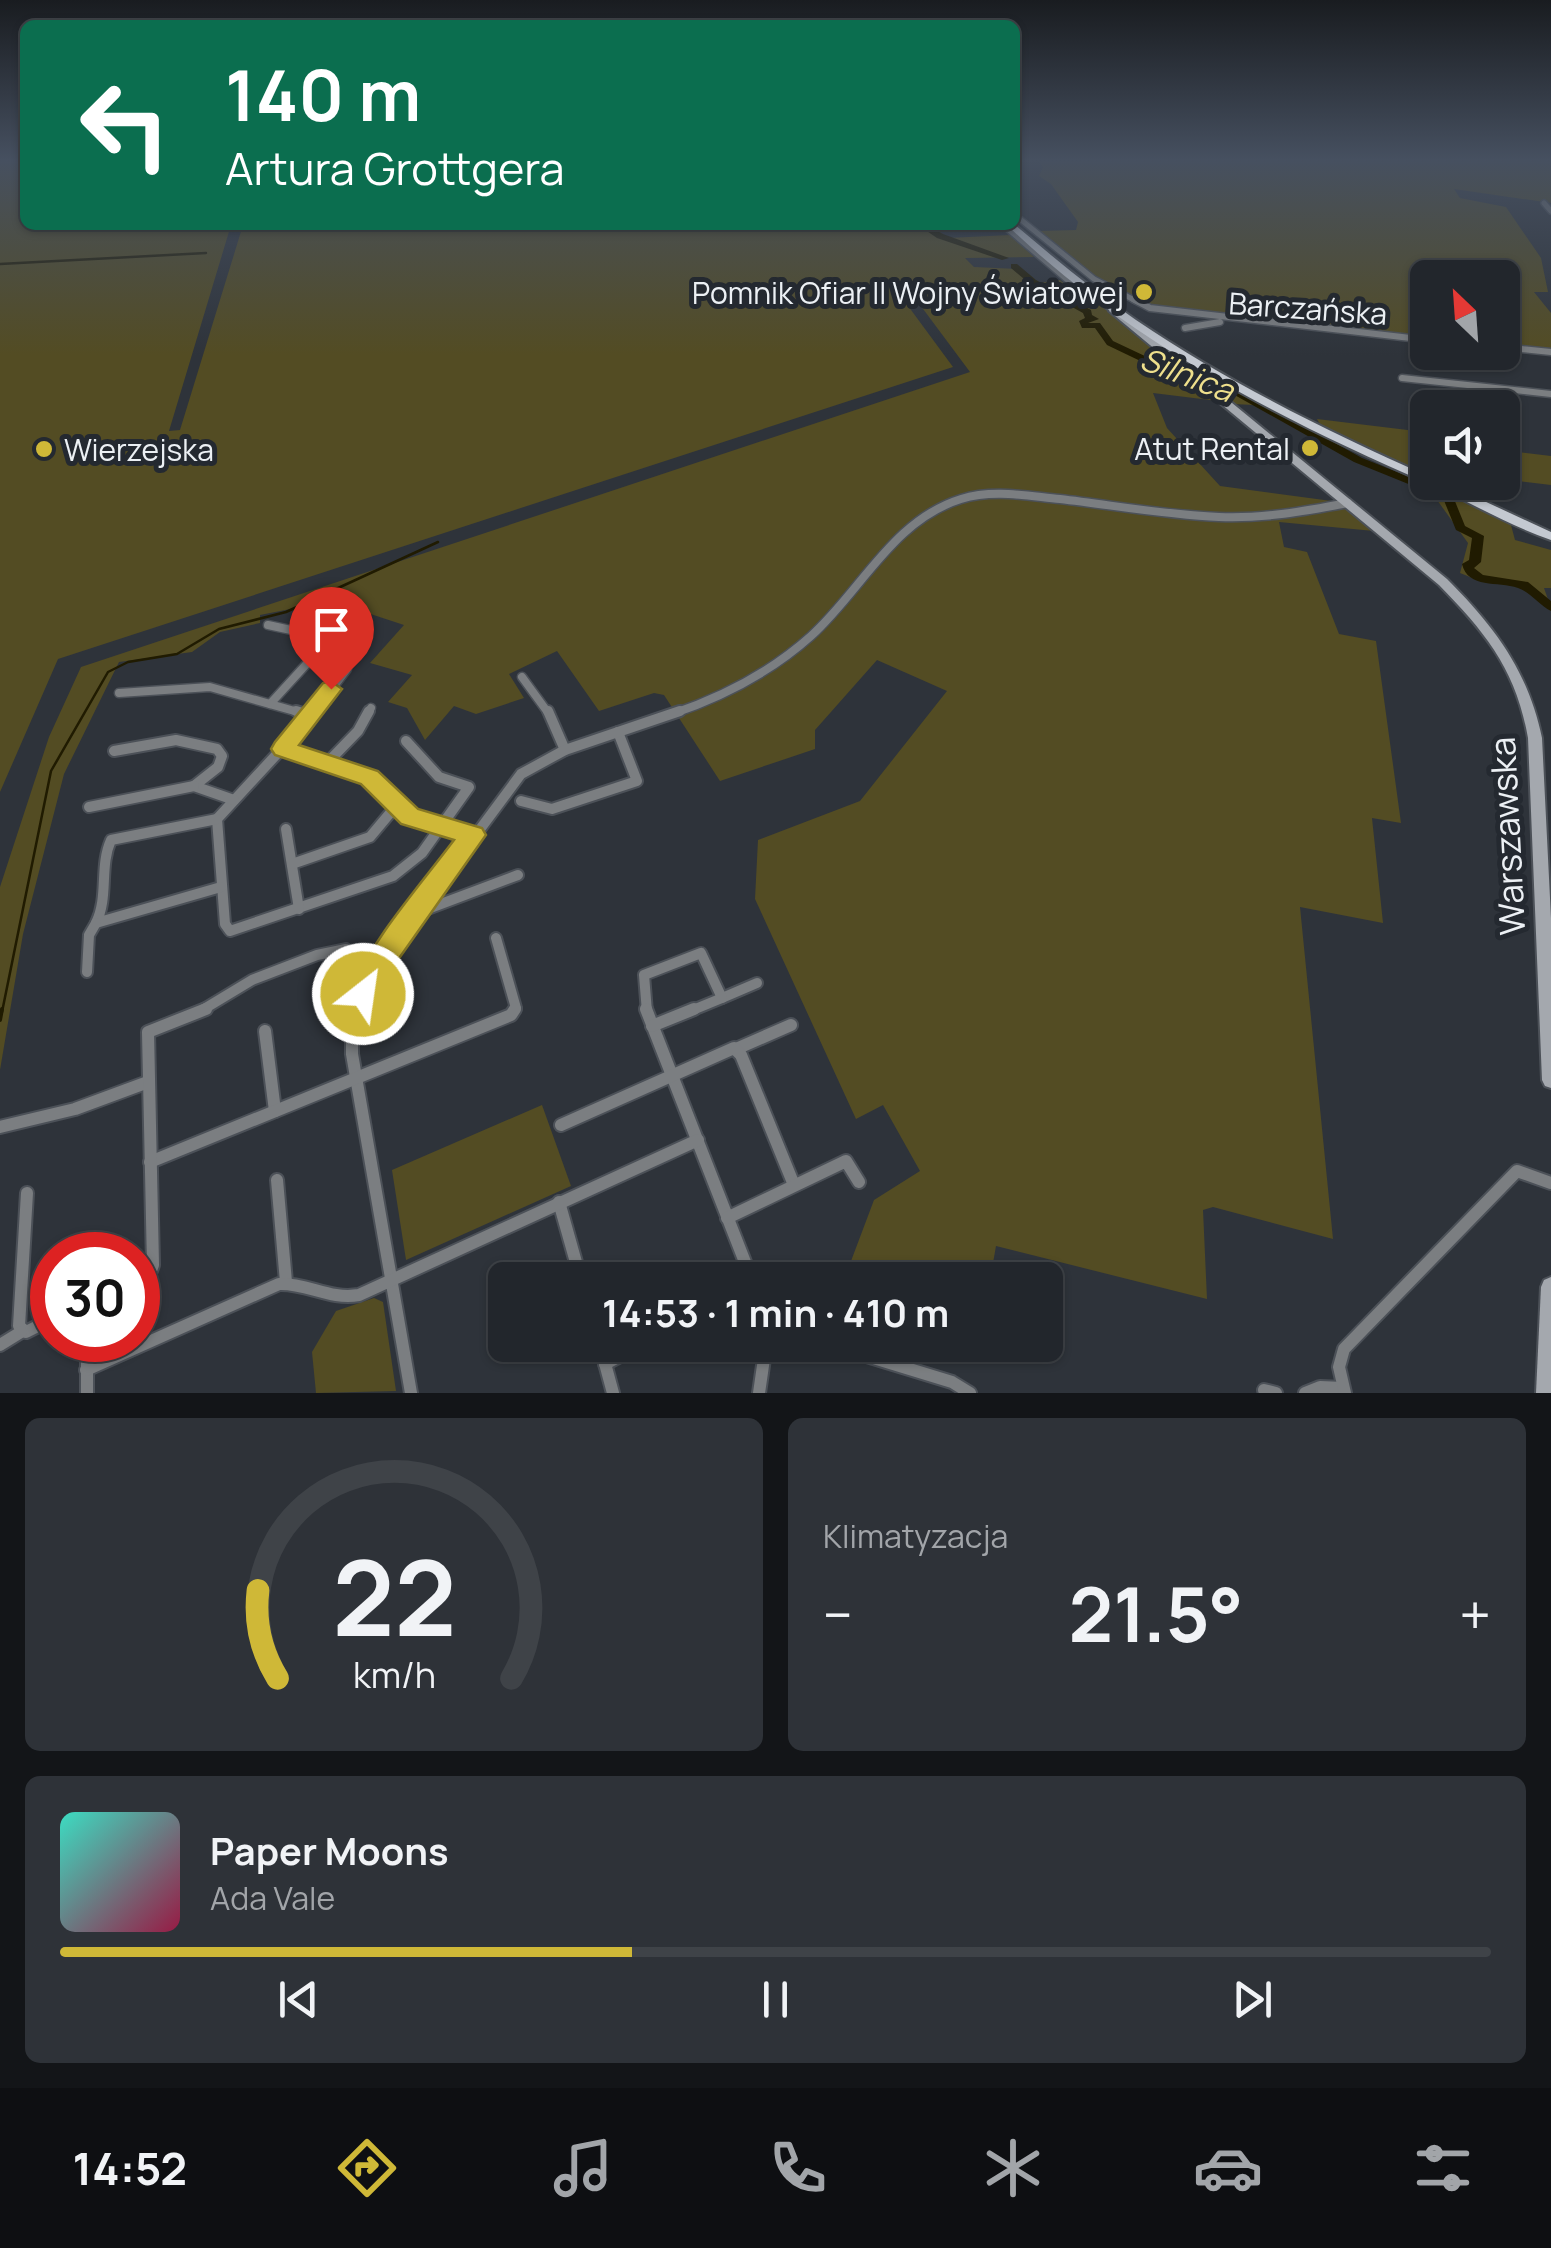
<!DOCTYPE html>
<html lang="pl">
<meta charset="utf-8">
<style>
body{margin:0;font-family:Manrope,sans-serif;background:#2e3238;color:#f1f3f6;height:100vh;display:flex;flex-direction:column;font-size:38px;white-space:nowrap}
*{box-sizing:border-box;margin:0}
p{font-size:32px;color:#a2a5a9}
.icon{flex:none;width:55px;height:55px;fill:none;stroke:currentColor;stroke-width:2;stroke-linecap:round;stroke-linejoin:round}
.map{position:relative;height:1393px;overflow:hidden}
.panel{display:flex;flex-direction:column;gap:25px;padding:25px;background:#131518;flex:1}
.panel>*{flex:none}
.guide{position:absolute;left:20px;top:20px;width:1000px;height:210px;border-radius:15px;box-shadow:0 2px 8px #0004,0 0 0 2px #3f4348;background:#0b6e4f;color:#fff;overflow:hidden}
.needle{width:65px;rotate:335deg}
.controls{position:absolute;left:1410px;top:260px;display:grid;gap:20px}
.controls a{display:grid;place-items:center;width:110px;height:110px;border-radius:15px;background:#22262c;box-shadow:0 2px 8px #0004,0 0 0 2px #3f4348;font-size:50px}
.speed{position:absolute;left:30px;top:1232px;display:flex;gap:20px;font-size:50px;font-weight:700;text-align:center}
.speed>*{display:grid;place-content:center;width:130px;height:130px;border-radius:50%;background:#22262c;box-shadow:0 2px 8px #0004,0 0 0 2px #3f4348;line-height:1}
.speed .limit{border:15px solid #d22;background:#fff;color:#111}
.pin{position:absolute;display:grid;place-items:center;width:85px;height:85px;color:#fff;margin:-102px -42px;border-radius:50% 50% 50% 0;rotate:-45deg;box-shadow:0 0 10px #0007}
.pin .icon{rotate:45deg}
.me{position:absolute;width:110px;margin:-55px;rotate:30deg;stroke-linejoin:round;filter:drop-shadow(0 0 8px #0008)}
.turn{display:flex;align-items:center;gap:35px;height:210px;padding:0 40px;font-size:45px}
.turn .icon{width:130px;height:130px;stroke-width:2.5}
.turn b{display:block;font-size:70px;line-height:85px}
.big{font-size:75px;font-weight:700;line-height:1.1}
.panel .tile{flex:1;display:flex;flex-direction:column;justify-content:center;gap:15px;min-width:0;padding:0 35px;border-radius:15px;background:#2e3238}
.panel .dial{align-items:center;gap:0}
.dial svg{height:260px;overflow:visible;fill:none;stroke:#3f4348;stroke-width:7;stroke-linecap:round;text-anchor:middle}
.dial text{fill:#f1f3f6;stroke:none}
.song{display:flex;align-items:center;gap:30px}
.cover{width:120px;height:120px;border-radius:15px;background:linear-gradient(135deg,hsl(170 70% 55%),hsl(340 70% 35%))}
.played{height:10px;border-radius:5px;background:linear-gradient(90deg,#cfb837 40%,#3f4348 40%)}
.keys{display:flex;justify-content:space-around;direction:ltr}
.heat{display:flex;justify-content:space-between;align-items:center;font-size:55px;direction:ltr}
.panel .tiles{flex:1;display:grid;gap:25px;grid-template-columns:1fr 1fr}
.tile:last-child{grid-column:span 2}
.trip{position:absolute;left:488px;top:1262px;width:575px;height:100px;border-radius:15px;background:#22262c;box-shadow:0 2px 8px #0004,0 0 0 2px #3f4348;font-weight:700;line-height:100px;text-align:center}
.dock{display:flex;height:160px;justify-content:space-around;align-items:center;background:#0e0f12;color:#a2a5a9}
.dock .icon{width:70px;height:70px}
.dock .current{color:#cfb837}
.dock b{font-size:45px;color:#f1f3f6}
.map>svg:first-child{display:block}
</style>
<div class="map">
<svg width="1551" height="1393" viewBox="0 0 1551 1393">
<rect width="100%" height="100%" fill="#2e333a"/>
<!-- green -->
<g fill="#534c23">
<path d="M 0,160 L 25,160 L 25,225 L 231,225 L 169,431 L 180,430 L 243,225 L 839,225 L 842,228 L 930,225 L 948,238 L 1010,235 L 1034,257 L 965,258 L 974,267 L 1020,269 L 1038,283 L 1060,280 L 1073,291 L 1069,296 L 1102,304 L 1218,401 L 1153,393 L 1167,428 L 1220,486 L 1339,502 L 1374,531 L 1279,522 L 1284,547 L 1307,552 L 1339,634 L 1376,641 L 1401,823 L 1372,818 L 1383,923 L 1300,907 L 1333,1239 L 1213,1207 L 1203,1210 L 1207,1299 L 996,1246 L 990,1280 L 845,1277 L 874,1200 L 920,1171 L 883,1105 L 856,1119 L 755,899 L 758,840 L 860,801 L 947,691 L 877,660 L 815,730 L 815,749 L 720,781 L 664,695 L 654,693 L 599,711 L 557,651 L 509,674 L 524,698 L 476,714 L 454,706 L 425,740 L 407,708 L 388,702 L 412,675 L 370,663 L 404,625 L 331,601 L 260,615 L 260,623 L 220,632 L 192,652 L 119,662 L 64,774 L 23,934 L 0,1070 L 0,887 L 49,737 L 81,667 L 970,372 L 903,282 L 889,280 L 953,367 L 58,659 L 0,792 Z"/>
<path d="M 1103,160 L 1551,160 L 1551,203 L 1454,189 L 1460,198 L 1506,207 L 1541,258 L 1548,292 L 1534,292 L 1551,313 L 1551,351 L 1503,346 L 1502,278 L 1428,278 L 1427,337 L 1144,305 L 1098,280 L 1039,231 L 1076,230 L 1078,222 L 1051,184 L 1039,176 L 1043,167 L 1039,162 Z"/>
<path d="M 1201,371 L 1331,439 L 1358,459 L 1255,405 L 1232,404 L 1196,373 Z"/>
<path d="M 1317,419 L 1424,432 L 1427,476 L 1321,426 Z"/>
<path d="M 1503,450 L 1551,456 L 1551,485 L 1503,479 Z"/>
<path d="M 1434,491 C 1462,494 1489,508 1511,525 L 1515,540 L 1551,550 L 1551,588 L 1544,588 L 1551,608 L 1524,586 L 1475,579 L 1460,573 L 1468,543 L 1432,493 Z"/>
<path d="M 542,1105 L 571,1186 L 406,1260 L 392,1170 Z"/>
<path d="M 374,1298 L 383,1302 L 396,1391 L 316,1393 L 312,1352 L 336,1311 Z"/>
</g>
<g fill="none" stroke-linecap="round" stroke-linejoin="round">
<!-- stream-far1 -->
<g stroke="#201b01" stroke-width="2.5">
<path d="M 0,264 L 206,253"/>
<path d="M 2,1012 L 51,771 L 108,672 L 128,662 L 177,654 L 219,629 L 286,612 L 438,542"/>
</g>
<!-- stream -->
<path stroke="#201b01" stroke-width="4" d="M 0,1020 L 2,1009"/>
<!-- river -->
<g fill="#201b01" fill-rule="evenodd">
<path d="M 918,225 L 927,225 L 943,234 L 1009,258 L 1002,260 L 937,238 Z"/>
<path d="M 1011,264 L 1017,264 L 1036,280 L 1091,310 L 1092,315 L 1099,319 L 1088,323 L 1100,323 L 1113,341 L 1183,374 L 1213,375 L 1362,458 L 1452,494 L 1465,526 L 1484,536 L 1481,562 L 1474,568 L 1483,575 L 1528,582 L 1551,601 L 1551,611 C 1539,605 1530,592 1518,588 C 1498,581 1468,589 1462,564 L 1469,560 L 1472,538 L 1456,530 L 1443,498 L 1354,462 L 1208,380 L 1178,379 L 1107,345 L 1095,328 L 1082,328 L 1079,321 L 1085,318 L 1083,313 L 1030,284 L 1011,268 Z"/>
</g>
<!-- street-far4 casing -->
<g stroke="#4c5158" stroke-width="8">
<g id="street-far4">
<path d="M 1544,203 L 1551,211"/>
<path d="M 1015,215 L 1094,279 L 1138,302"/>
<path d="M 1003,225 L 1079,290 L 1084,299"/>
<path d="M 1048,298 L 1094,301 L 1125,296"/>
</g>
</g>
<!-- street-far3 casing -->
<g stroke="#4c5158" stroke-width="9">
<g id="street-far3">
<path d="M 1069,299 L 1104,299"/>
<path d="M 1133,299 L 1150,308 L 1428,340"/>
<path d="M 1185,328 L 1220,322"/>
<path d="M 1502,347 L 1551,352"/>
<path d="M 1402,378 L 1551,394"/>
</g>
</g>
<!-- street-far2 casing -->
<g stroke="#4c5158" stroke-width="11">
<g id="street-far2">
<path d="M 268,625 L 314,635 L 323,646 L 270,704"/>
<path d="M 522,677 L 549,714"/>
<path d="M 119,693 L 210,687 L 305,714"/>
<path d="M 313,714 L 347,669"/>
<path d="M 368,714 L 371,708"/>
<path d="M 672,714 C 722,697 772,671 811,636 C 861,591 893,520 961,499 C 993,489 1027,496 1060,499 C 1112,505 1166,515 1219,517 C 1262,519 1306,511 1348,503"/>
</g>
</g>
<!-- street-far1 casing -->
<g stroke="#4c5158" stroke-width="14">
<g id="street-far1">
<path d="M 296,711 L 312,716 L 217,819 L 225,924 L 230,931 L 393,876 L 422,853 L 469,787 L 439,777 L 406,741"/>
<path d="M 548,711 L 565,750"/>
<path d="M 312,716 L 315,711"/>
<path d="M 283,749 L 370,777 L 410,817 L 473,835"/>
<path d="M 114,751 L 176,740 L 217,749 L 222,756 L 218,767 L 194,786 L 234,800"/>
<path d="M 328,762 L 358,731 L 369,711"/>
<path d="M 521,801 L 552,809 L 637,781 L 618,732"/>
<path d="M 89,807 L 194,786"/>
<path d="M 217,819 L 111,840 C 99,867 109,896 96,923 L 221,887"/>
<path d="M 286,829 L 299,909"/>
<path d="M 292,864 L 370,837 L 396,806"/>
<path d="M 417,913 L 518,875"/>
<path d="M 496,938 L 516,1008 L 513,1012"/>
<path d="M 87,972 L 89,935 L 96,923"/>
<path d="M 722,998 L 757,983"/>
<path d="M 199,1012 L 252,980 L 317,955 L 346,949"/>
<path d="M 358,1012 L 374,972 L 521,774 L 565,750 L 680,711"/>
<path d="M 647,1012 L 644,975 L 701,953 L 722,998 L 688,1012"/>
</g>
</g>
<!-- street casing -->
<g stroke="#4c5158" stroke-width="16">
<g id="street">
<path d="M 359,1009 L 352,1025 L 352,1054 L 411,1393"/>
<path d="M 646,1009 L 752,1280"/>
<path d="M 652,1026 L 694,1009"/>
<path d="M 265,1031 L 275,1111"/>
<path d="M 736,1049 L 791,1025"/>
<path d="M 561,1125 L 734,1048 L 741,1055 L 794,1185"/>
<path d="M 0,1127 L 75,1109 L 148,1082"/>
<path d="M 150,1162 L 511,1015 L 515,1009"/>
<path d="M 277,1180 L 286,1282"/>
<path d="M 27,1193 L 19,1326 L 26,1332 L 52,1319"/>
<path d="M 559,1202 L 581,1280"/>
<path d="M 727,1218 L 846,1161 L 859,1182"/>
<path d="M 138,1281 L 150,1273 L 153,1265 L 148,1032 L 206,1009"/>
<path d="M 87,1340 L 87,1393"/>
<path d="M 0,1345 L 21,1332"/>
<path d="M 600,1345 L 613,1393"/>
<path d="M 831,1345 L 952,1382 L 970,1393"/>
<path d="M 605,1364 L 641,1345"/>
<path d="M 86,1370 L 279,1284 C 308,1283 329,1300 359,1295 L 698,1140"/>
<path d="M 1264,1390 L 1276,1393"/>
<path d="M 759,1393 L 766,1345"/>
<path d="M 1305,1393 L 1320,1387 L 1343,1388"/>
<path d="M 1345,1393 L 1339,1367 L 1344,1349 L 1517,1171 L 1551,1183"/>
</g>
</g>
<!-- secondary casing -->
<g stroke="#4c5158" stroke-width="4">
<g id="secondary">
<path d="M 1109,307 L 1115,307 L 1447,579 C 1495,627 1528,671 1542,738 L 1551,918 L 1551,1088 L 1545,1086 L 1542,1080 L 1528,738 C 1516,670 1486,633 1439,585 L 1109,311 Z"/>
<path d="M 1551,1277 L 1551,1393 L 1536,1393 L 1541,1287 L 1544,1280 Z"/>
</g>
</g>
<!-- primary casing -->
<g stroke="#4c5158" stroke-width="4">
<path id="primary" d="M 1007,225 L 1015,225 C 1054,258 1094,291 1136,320 C 1228,382 1326,431 1428,476 L 1428,482 L 1443,482 L 1551,532 L 1551,540 C 1508,525 1468,501 1427,483 C 1277,418 1125,339 1007,225 Z"/>
</g>
<!-- street-far4 -->
<use href="#street-far4" stroke="#7b7e81" stroke-width="5"/>
<!-- street-far3 -->
<use href="#street-far3" stroke="#7b7e81" stroke-width="6"/>
<!-- street-far2 -->
<use href="#street-far2" stroke="#7b7e81" stroke-width="8"/>
<!-- street-far1 -->
<use href="#street-far1" stroke="#7b7e81" stroke-width="10"/>
<!-- street -->
<use href="#street" stroke="#7b7e81" stroke-width="12"/>
<!-- secondary -->
<use href="#secondary" fill="#a4a8ae" fill-rule="evenodd"/>
<!-- primary -->
<use href="#primary" fill="#c4c9d1" fill-rule="evenodd"/>
</g>
<!-- sky -->
<linearGradient id="sky" x2="0" y2="1"><stop stop-color="#191c20"/><stop offset="0.45" stop-color="#465060"/><stop offset="1" stop-color="#465060" stop-opacity="0"/></linearGradient>
<rect width="1551" height="355" fill="url(#sky)"/>
<!-- route -->
<path fill="#cfb837" stroke="#877824" stroke-width="2.5" d="M 331,681 L 342,689 L 299,745 L 378,771 L 418,809 L 482,828 L 486,835 L 400,957 L 373,1004 L 363,1008 L 352,1004 L 348,994 C 373,938 417,889 454,840 L 401,824 L 361,784 L 275,755 L 271,749 L 275,742 L 323,683 Z"/>
<!-- markers -->
<g fill="#cfb837" stroke="#242930" stroke-width="4">
<circle cx="1144" cy="292" r="10"/>
<circle cx="1310" cy="448" r="10"/>
<circle cx="44" cy="449" r="10"/>
</g>
<g text-anchor="middle" dominant-baseline="central" stroke-width="10" stroke-linejoin="round" paint-order="stroke">
<!-- far-poi labels -->
<g font-size="30" fill="#ecf0f4" stroke="#242930" text-anchor="end">
<text x="1124" y="292">Pomnik Ofiar II Wojny Światowej</text>
<text x="1290" y="448">Atut Rental</text>
<text x="64" y="449" text-anchor="start">Wierzejska</text>
</g>
<!-- far-street labels -->
<g font-size="30" fill="#ecf0f4" stroke="#242930">
<text transform="translate(1308 308) rotate(4)">Barczańska</text>
</g>
<!-- far-water labels -->
<g font-size="32" font-style="italic" fill="#eedf8c" stroke="#242930">
<text transform="translate(1187 374) rotate(21)">Silnica</text>
</g>
<!-- street labels -->
<g font-size="35" fill="#ecf0f4" stroke="#242930">
<text transform="translate(1507 836) rotate(-93)">Warszawska</text>
</g>
</g>
</svg>
<div class="controls">
<a><svg class="needle" viewBox="-14 -14 28 28"><path d="M0-13l5 13h-10z" fill="#e53935"/><path d="M0 13l5-13h-10z" fill="#a2a5a9"/></svg></a>
<a><svg class="icon" aria-label="sound" viewBox="0 0 24 24"><path d="M4 9h4l5-4v14l-5-4H4zM17 9q2 3 0 6"/></svg></a>
</div>
<div class="speed"><div class="limit">30</div></div>
<div class="pin" style="left:331px;top:689px;background:#d93025"><svg class="icon" aria-label="arrive" viewBox="0 0 24 24"><path d="M6 21V4h12l-3 4 3 4H6"/></svg></div>
<svg class="me" style="left:363px;top:994px" viewBox="-20 -20 40 40"><circle r="17" fill="#cfb837" stroke="#fff" stroke-width="3"/><path d="M0-11L8 9 0 5-8 9z" fill="#fff"/></svg>
<div class="trip">14:53 · 1 min · 410 m</div>
<div class="guide">
<div class="turn"><svg class="icon" aria-label="left" viewBox="0 0 24 24"><path d="M17 20v-9H6M10 6l-5 5 5 5"/></svg><div><b>140 m</b>Artura Grottgera</div></div>
</div>
</div>
<section class="panel">
<div class="tiles">
<div class="tile dial"><svg viewBox="0 0 100 80">
<path d="M14 69A42 42 0 1 1 86 69"/>
<path d="M14 69A42 42 0 0 1 8 42" stroke="#cfb837"/>
<text x="50" y="56" font-size="32" font-weight="700">22</text>
<text x="50" y="72" font-size="11">km/h</text>
</svg></div>
<div class="tile"><p>Klimatyzacja</p>
<div class="heat"><a>−</a><b class="big">21.5°</b><a>+</a></div>
</div>
<div class="tile">
<div class="song"><i class="cover"></i><div><b>Paper Moons</b><p>Ada Vale</p></div></div>
<div class="played"></div>
<div class="keys"><svg class="icon" aria-label="previous" viewBox="0 0 24 24"><path d="M18 5L8 12l10 7zM5 5v14"/></svg><svg class="icon" aria-label="pause" viewBox="0 0 24 24"><path d="M8 5v14M16 5v14"/></svg><svg class="icon" aria-label="next" viewBox="0 0 24 24"><path d="M6 5l10 7-10 7zM19 5v14"/></svg></div>
</div>
</div>
</section>
<nav class="dock">
<b>14:52</b>
<svg class="icon current" aria-label="directions" viewBox="0 0 24 24"><path d="M12 3l9 9-9 9-9-9zM9 14v-3h6M13 9l2 2-2 2"/></svg>
<svg class="icon" aria-label="music" viewBox="0 0 24 24"><path d="M9 18V5l10-2v13"/><circle cx="6" cy="18" r="3"/><circle cx="16" cy="16" r="3"/></svg>
<svg class="icon" aria-label="phone" viewBox="0 0 24 24"><path d="M5 4h4l2 5-3 2q2 4 5 5l2-3 5 2v4C11 20 4 13 5 4z"/></svg>
<svg class="icon" aria-label="climate" viewBox="0 0 24 24"><path d="M12 3v18M4 7l16 10M4 17L20 7"/></svg>
<svg class="icon" aria-label="car" viewBox="0 0 24 24"><path d="M5 17H2v-5l4-1 3-4h7l3 4 3 1v5h-3M9 17h6M6 11h13"/><circle cx="7" cy="17" r="2"/><circle cx="17" cy="17" r="2"/></svg>
<svg class="icon" aria-label="filters" viewBox="0 0 24 24"><path d="M4 7h16M4 17h16"/><circle cx="9" cy="7" r="2"/><circle cx="15" cy="17" r="2"/></svg>
</nav>
